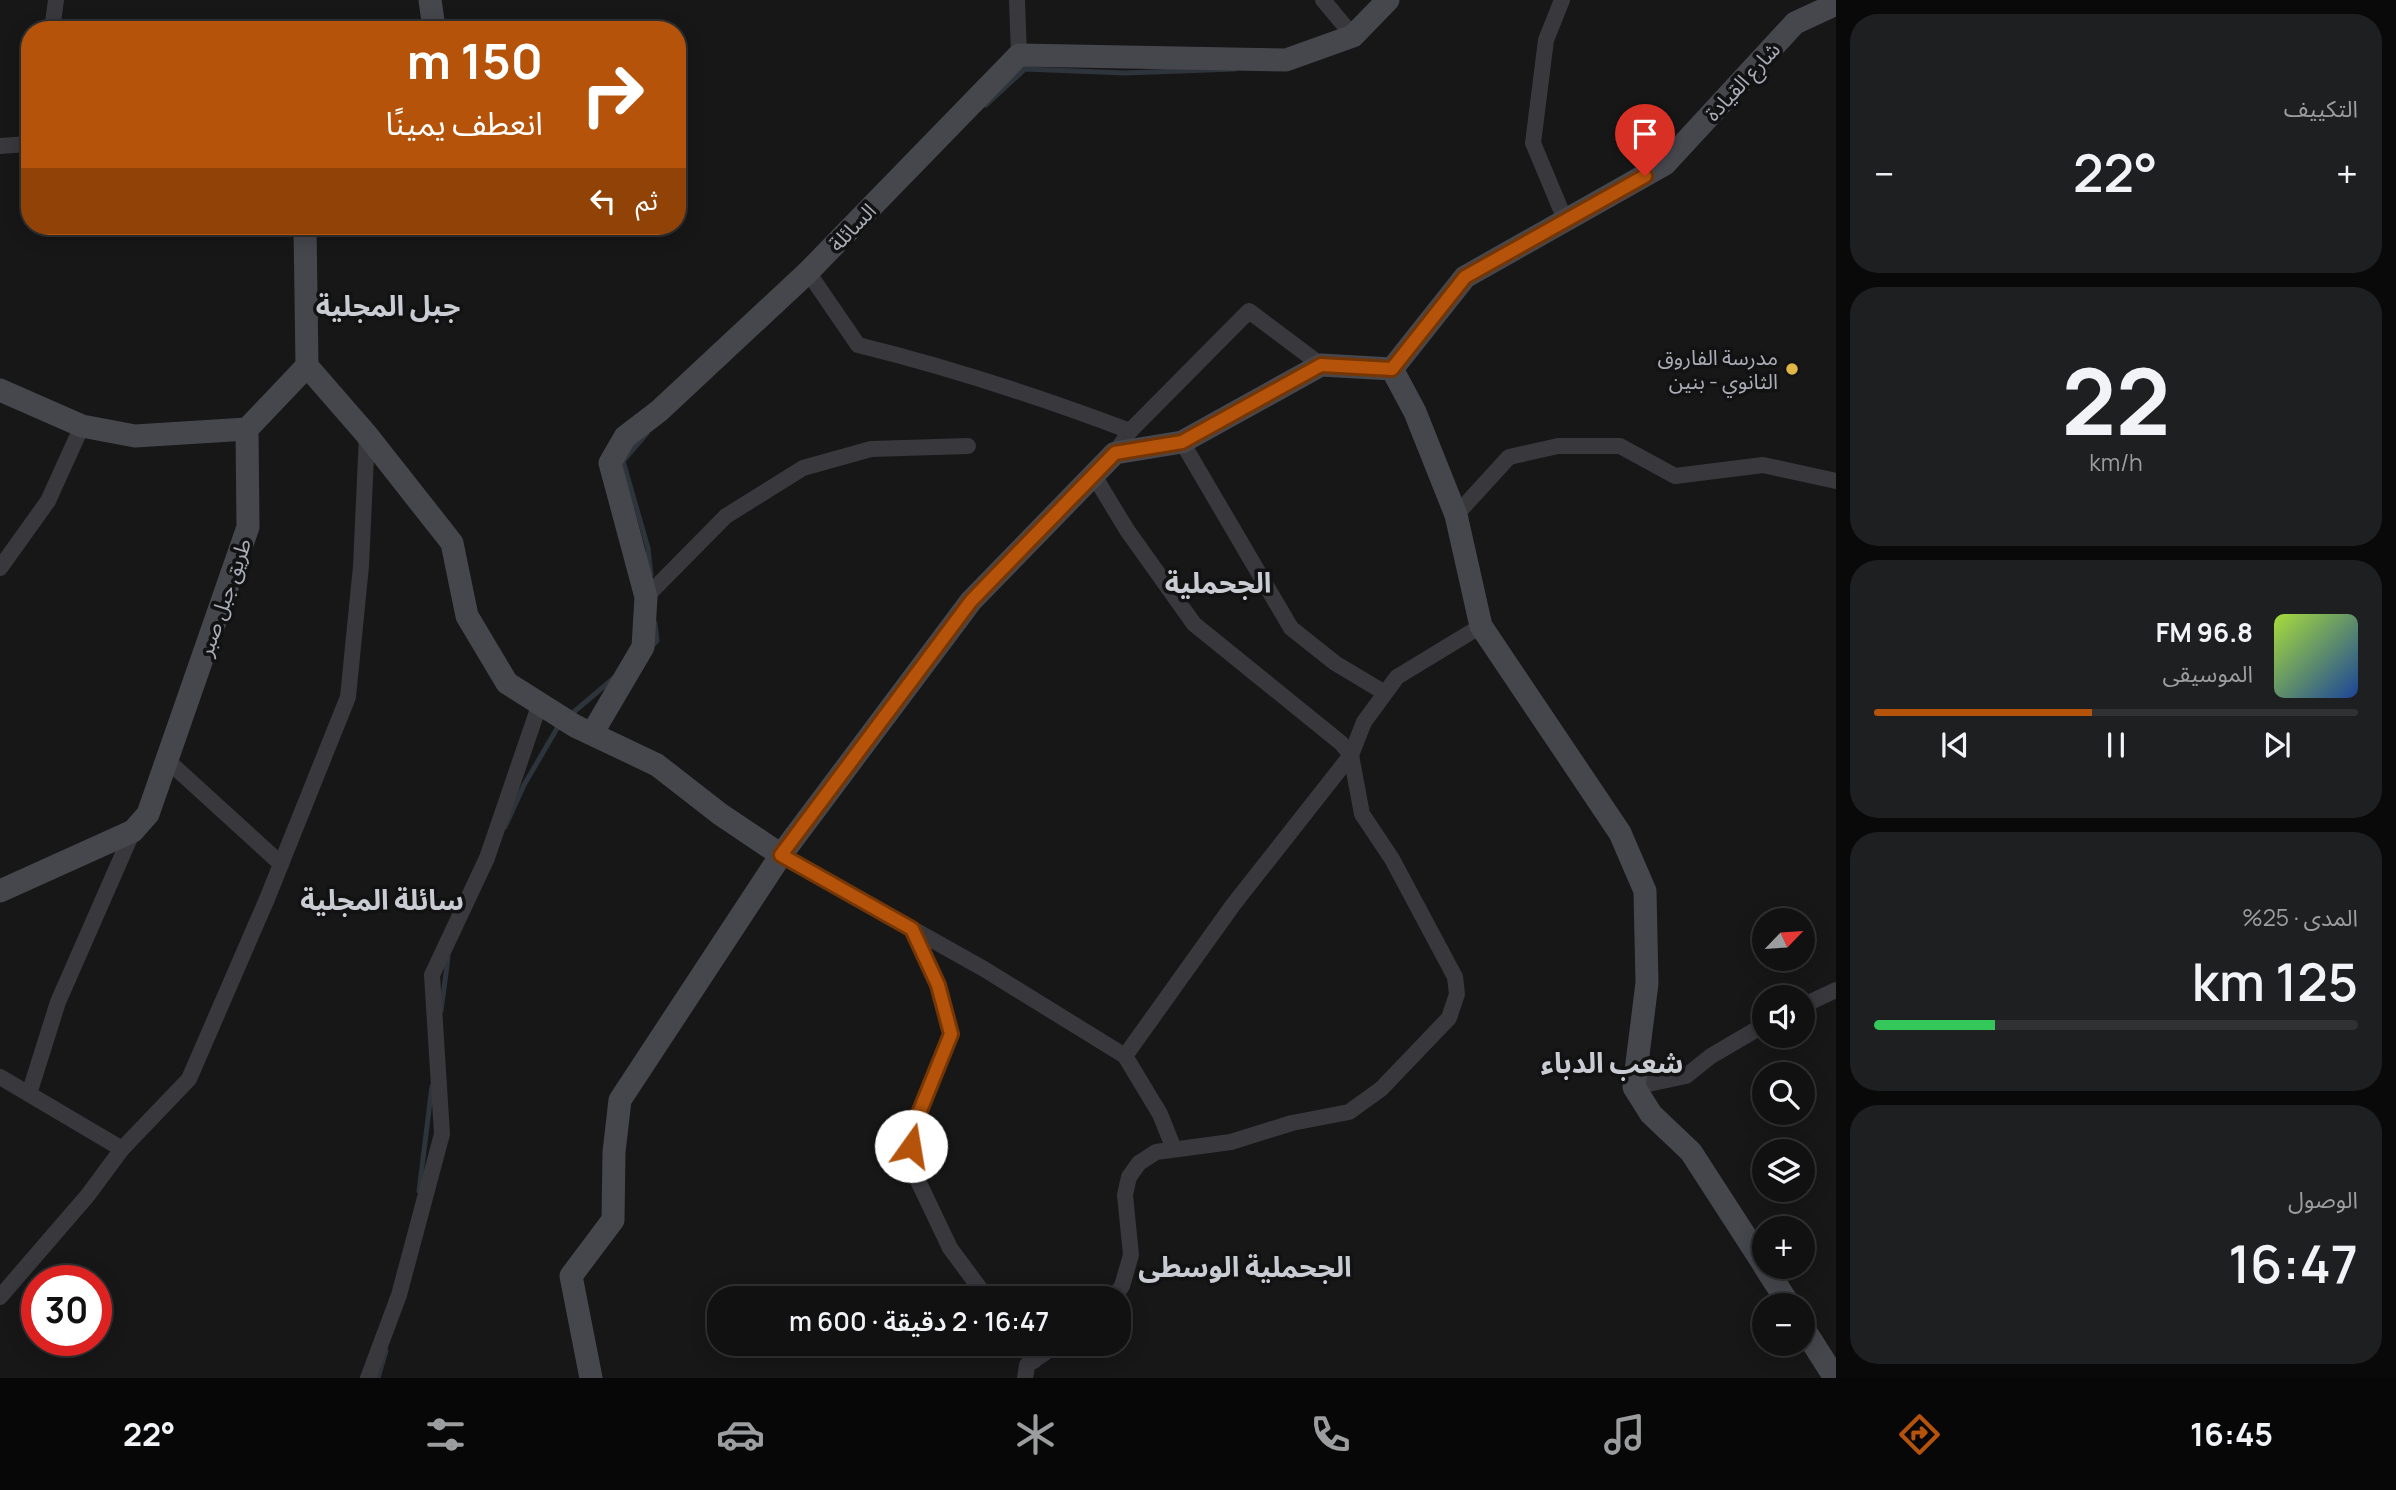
<!DOCTYPE html>
<html lang="ar">
<meta charset="utf-8">
<style>
body{margin:0;font-family:Manrope,"Noto Sans Arabic",sans-serif;background:#1e1f20;color:#f1f3f6;direction:rtl;height:100vh;display:flex;flex-direction:column;font-size:26px;white-space:nowrap}
*{box-sizing:border-box;margin:0}
p{font-size:23px;color:#9c9d9f}
.icon{flex:none;width:38px;height:38px;fill:none;stroke:currentColor;stroke-width:2;stroke-linecap:round;stroke-linejoin:round}
.map{position:relative;flex:1;overflow:hidden;direction:ltr}
.sheet{display:flex;flex-direction:column;gap:14px;padding:14px;background:#09090a;width:560px}
.sheet>*{flex:none}
.hud{position:absolute;left:21px;top:21px;width:665px;height:214px;border-radius:28px;box-shadow:0 4px 18px #0003,0 0 0 2px #303132;direction:rtl;background:#b45309;color:#fff;overflow:hidden}
.needle{width:46px;rotate:65deg}
.tools{position:absolute;left:1752px;top:908px;display:grid;gap:14px}
.tools a{display:grid;place-items:center;width:63px;height:63px;border-radius:50%;background:#111112;box-shadow:0 4px 18px #0003,0 0 0 2px #303132;font-size:35px}
.speed{position:absolute;left:21px;top:1265px;display:flex;gap:14px;font-size:35px;font-weight:700;text-align:center}
.speed>*{display:grid;place-content:center;width:91px;height:91px;border-radius:50%;background:#111112;box-shadow:0 4px 18px #0003,0 0 0 2px #303132;line-height:1}
.speed .limit{border:10px solid #d22;background:#fff;color:#111}
.pin{position:absolute;display:grid;place-items:center;width:60px;height:60px;color:#fff;margin:-72px -30px;border-radius:50% 50% 50% 0;rotate:-45deg;box-shadow:0 0 7px #0007}
.pin .icon{rotate:45deg}
.me{position:absolute;width:77px;margin:-38px;rotate:13deg;stroke-linejoin:round;filter:drop-shadow(0 0 5px #0008)}
.turn{display:flex;align-items:center;gap:24px;height:147px;padding:0 28px;font-size:32px}
.turn .icon{width:91px;height:91px;stroke-width:2.5}
.turn b{display:block;font-size:49px;line-height:60px}
.then{display:flex;align-items:center;height:66px;padding:0 28px;background:#0003;gap:14px;font-size:26px}
.big{font-size:52px;font-weight:600;line-height:1.1}
.sheet .tile{flex:1;display:flex;flex-direction:column;justify-content:center;gap:10px;min-width:0;padding:0 24px;border-radius:28px;background:#1e1f20}
.sheet .dial{align-items:center;gap:0}
.dial b{font-size:91px;line-height:1}
.song{display:flex;align-items:center;gap:21px}
.cover{width:84px;height:84px;border-radius:10px;background:linear-gradient(135deg,hsl(80 70% 55%),hsl(220 70% 35%))}
.played{height:7px;border-radius:4px;background:linear-gradient(90deg,#b45309 45%,#303132 45%)}
.keys{display:flex;justify-content:space-around;direction:ltr}
.heat{display:flex;justify-content:space-between;align-items:center;font-size:38px;direction:ltr}
.charge{height:10px;border-radius:5px;background:linear-gradient(90deg,#34c759 25%,#303132 0)}
.trip{position:absolute;left:707px;top:1286px;width:424px;height:70px;border-radius:28px;background:#111112;box-shadow:0 4px 18px #0003,0 0 0 2px #303132;font-weight:600;line-height:70px;text-align:center;direction:rtl}
.dock{display:flex;height:112px;justify-content:space-around;align-items:center;background:#070707;color:#9c9d9f}
.dock .icon{width:49px;height:49px}
.dock .on{color:#b45309}
.dock b{font-size:32px;color:#f1f3f6}
main{display:flex;flex:1;min-height:0}
.map>svg:first-child{display:block}
</style>
<main>
<section class="sheet">
<div class="tile"><p>التكييف</p>
<div class="heat"><a>−</a><b class="big">22°</b><a>+</a></div>
</div>
<div class="tile dial"><b>22</b><p>km/h</p></div>
<div class="tile">
<div class="song"><i class="cover"></i><div><b>96.8 FM</b><p>الموسيقى</p></div></div>
<div class="played"></div>
<div class="keys"><svg class="icon" aria-label="previous" viewBox="0 0 24 24"><path d="M18 5L8 12l10 7zM5 5v14"/></svg><svg class="icon" aria-label="pause" viewBox="0 0 24 24"><path d="M8 5v14M16 5v14"/></svg><svg class="icon" aria-label="next" viewBox="0 0 24 24"><path d="M6 5l10 7-10 7zM19 5v14"/></svg></div>
</div>
<div class="tile"><p>المدى · 25%</p><b class="big">125 km</b><div class="charge"></div></div>
<div class="tile"><p>الوصول</p><b class="big">16:47</b></div>
</section>
<div class="map">
<svg width="1836" height="1378" viewBox="0 0 1836 1378">
<rect width="100%" height="100%" fill="#171718"/>
<g fill="none" stroke-linecap="round" stroke-linejoin="round">
<!-- stream -->
<g stroke="#2e343b" stroke-width="5">
<path d="M 986,105 L 1025,69 L 1125,73 L 1235,69"/>
<path d="M 647,433 L 623,461 L 648,548 L 651,575"/>
<path d="M 652,646 L 657,641 L 655,623"/>
<path d="M 569,716 L 615,677"/>
<path d="M 505,827 L 524,785 L 559,725"/>
<path d="M 441,1011 L 448,958"/>
<path d="M 419,1191 L 432,1086"/>
<path d="M 378,1378 L 386,1351"/>
</g>
<!-- street -->
<g stroke="#38383d" stroke-width="16">
<path d="M 1017,0 L 1019,55"/>
<path d="M 1323,0 L 1353,36"/>
<path d="M 1562,0 L 1546,40 L 1533,143 L 1566,222"/>
<path d="M 52,30 L 56,0"/>
<path d="M 0,146 L 29,144 L 30,141"/>
<path d="M 808,272 L 858,345 C 952,368 1040,397 1130,431 L 1115,453"/>
<path d="M 1130,431 L 1249,311 L 1321,365"/>
<path d="M 1182,442 L 1291,628 L 1335,663 L 1385,693"/>
<path d="M 1093,474 L 1127,530 L 1194,624 L 1341,743 L 1351,755 L 1362,814 L 1392,859 L 1455,977 L 1457,994 L 1449,1018 L 1381,1089 L 1349,1112 L 1292,1123 L 1231,1142 L 1156,1152 L 1139,1163 L 1129,1177 L 1125,1195 L 1131,1255 L 1122,1286 L 1113,1298"/>
<path d="M 1456,515 L 1509,457 L 1558,446 L 1620,446 L 1675,476 L 1763,465 L 1836,481"/>
<path d="M 0,568 L 48,501 L 82,426"/>
<path d="M 646,597 L 726,516 L 803,468 L 871,449 L 968,446"/>
<path d="M 167,760 L 281,864"/>
<path d="M 781,855 L 984,969 L 1125,1056 L 1160,1114 L 1174,1149"/>
<path d="M 912,929 L 938,985 L 951,1034 L 913,1127 L 910,1164 L 950,1248 L 987,1298"/>
<path d="M 1802,1006 L 1836,990"/>
<path d="M 1125,1056 L 1233,905 L 1351,755 L 1364,722 L 1397,677 L 1481,626"/>
<path d="M 0,1077 L 122,1149"/>
<path d="M 1634,1087 L 1686,1076 L 1711,1056 L 1764,1025"/>
<path d="M 29,1094 L 58,1002 L 133,831"/>
<path d="M 0,1297 L 88,1195 L 122,1149 L 189,1079 L 267,899 L 348,697 L 361,566 L 367,435"/>
<path d="M 1021,1344 L 1034,1361"/>
<path d="M 368,1378 L 399,1295 L 442,1134 L 432,975 L 487,858 L 540,703"/>
<path d="M 1025,1378 L 1027,1365 L 1058,1344"/>
</g>
<!-- secondary -->
<g stroke="#46474d" stroke-width="23">
<path d="M 430,0 L 433,21 L 430,30"/>
<path d="M 307,366 L 367,435 L 452,543 L 467,616 L 507,683 L 575,726 L 657,765 L 720,814 L 781,855"/>
<path d="M 1392,369 L 1415,412 L 1456,515 L 1481,626 L 1620,833 L 1645,891 L 1647,983 L 1634,1087 L 1651,1114 L 1691,1152 L 1764,1265"/>
<path d="M 1392,369 L 1465,277 L 1665,164 L 1795,23 L 1836,4"/>
<path d="M 0,390 L 82,426 L 135,436 L 247,429"/>
<path d="M 593,732 L 643,647 L 646,597 L 610,463 L 625,437 L 659,411 L 808,272 L 1019,55 L 1286,60 L 1353,36 L 1388,0"/>
<path d="M 0,891 L 133,831 L 148,814 L 248,527 L 247,429 L 307,366 L 305,226"/>
<path d="M 1765,1267 L 1790,1306"/>
<path d="M 1802,1326 L 1835,1378"/>
<path d="M 591,1378 L 571,1276 L 613,1220 L 614,1152 L 620,1100 L 781,855 L 971,601 L 1115,453 L 1182,442 L 1321,365 L 1392,369"/>
</g>
</g>
<g fill="none" stroke-linecap="round" stroke-linejoin="round">
<!-- route casing -->
<g stroke="#753606" stroke-width="18">
<path id="route" d="M 911,1146 L 913,1128 L 951,1034 L 938,985 L 912,929 L 781,855 L 971,601 L 1115,453 L 1182,442 L 1321,365 L 1392,369 L 1465,277 L 1645,176"/>
</g>
<!-- route -->
<use href="#route" stroke="#b45309" stroke-width="12"/>
</g>
<!-- markers -->
<circle fill="#e0b647" stroke="#121213" stroke-width="2.5" cx="1792" cy="369" r="7"/>
<g text-anchor="middle" dominant-baseline="central" stroke-width="7" stroke-linejoin="round" paint-order="stroke">
<!-- street labels -->
<g font-size="21" fill="#aaadb7" stroke="#121213">
<text transform="translate(1742 81) rotate(-47)">شارع القيادة</text>
<text transform="translate(852 227) rotate(-46)">السائلة</text>
<text transform="translate(224 597) rotate(-71)">طريق جبل صبر</text>
</g>
<!-- poi labels -->
<g font-size="21" fill="#aaadb7" stroke="#121213" text-anchor="end">
<text x="1778" y="357">مدرسة الفاروق<tspan x="1778" dy="24">الثانوي - بنين</tspan></text>
</g>
<!-- district labels -->
<g font-size="28" font-weight="bold" fill="#caccd3" stroke="#121213">
<text x="388" y="305">جبل المجلية</text>
<text x="1218" y="582">الجحملية</text>
<text x="382" y="899">سائلة المجلية</text>
<text x="1612" y="1062">شعب الدباء</text>
<text x="1245" y="1266">الجحملية الوسطى</text>
</g>
</g>
</svg>
<div class="tools">
<a><svg class="needle" viewBox="-14 -14 28 28"><path d="M0-13l5 13h-10z" fill="#e53935"/><path d="M0 13l5-13h-10z" fill="#9c9d9f"/></svg></a>
<a><svg class="icon" aria-label="sound" viewBox="0 0 24 24"><path d="M4 9h4l5-4v14l-5-4H4zM17 9q2 3 0 6"/></svg></a>
<a><svg class="icon" aria-label="search" viewBox="0 0 24 24"><circle cx="10" cy="10" r="6"/><path d="M15 15l6 6"/></svg></a>
<a><svg class="icon" aria-label="layers" viewBox="0 0 24 24"><path d="M12 4l9 5-9 5-9-5zM3 14l9 5 9-5"/></svg></a>
<a>+</a>
<a>−</a>
</div>
<div class="speed"><div class="limit">30</div></div>
<div class="pin" style="left:1645px;top:176px;background:#d93025"><svg class="icon" aria-label="arrive" viewBox="0 0 24 24"><path d="M6 21V4h12l-3 4 3 4H6"/></svg></div>
<svg class="me" style="left:911px;top:1146px" viewBox="-20 -20 40 40"><circle r="19" fill="#fff"/><path d="M0-13L10 11 0 6-10 11z" fill="#b45309"/></svg>
<div class="trip">16:47 · 2 دقيقة · 600 m</div>
<div class="hud">
<div class="turn"><svg class="icon" aria-label="right" viewBox="0 0 24 24"><path d="M7 20v-9h11M14 6l5 5-5 5"/></svg><div><b>150 m</b>انعطف يمينًا</div></div>
<div class="then">ثم<svg class="icon" aria-label="left" viewBox="0 0 24 24"><path d="M17 20v-9H6M10 6l-5 5 5 5"/></svg></div>
</div>
</div>
</main>
<nav class="dock">
<b>16:45</b>
<svg class="icon on" aria-label="directions" viewBox="0 0 24 24"><path d="M12 3l9 9-9 9-9-9zM9 14v-3h6M13 9l2 2-2 2"/></svg>
<svg class="icon" aria-label="music" viewBox="0 0 24 24"><path d="M9 18V5l10-2v13"/><circle cx="6" cy="18" r="3"/><circle cx="16" cy="16" r="3"/></svg>
<svg class="icon" aria-label="phone" viewBox="0 0 24 24"><path d="M5 4h4l2 5-3 2q2 4 5 5l2-3 5 2v4C11 20 4 13 5 4z"/></svg>
<svg class="icon" aria-label="climate" viewBox="0 0 24 24"><path d="M12 3v18M4 7l16 10M4 17L20 7"/></svg>
<svg class="icon" aria-label="car" viewBox="0 0 24 24"><path d="M5 17H2v-5l4-1 3-4h7l3 4 3 1v5h-3M9 17h6M6 11h13"/><circle cx="7" cy="17" r="2"/><circle cx="17" cy="17" r="2"/></svg>
<svg class="icon" aria-label="filters" viewBox="0 0 24 24"><path d="M4 7h16M4 17h16"/><circle cx="9" cy="7" r="2"/><circle cx="15" cy="17" r="2"/></svg>
<b>22°</b>
</nav>
